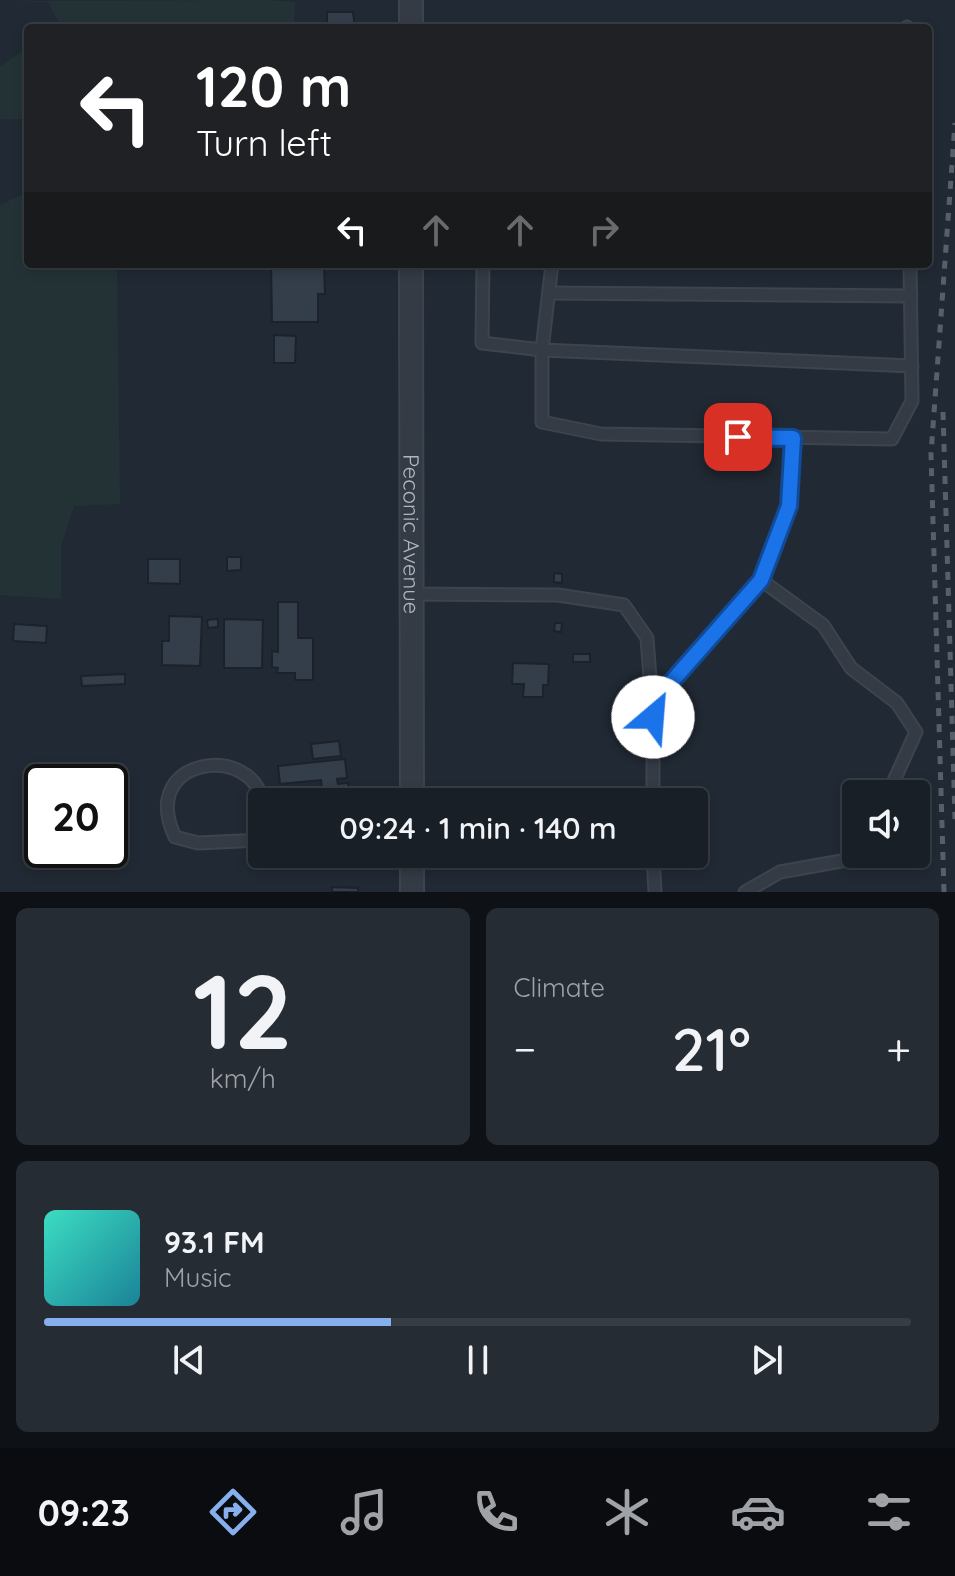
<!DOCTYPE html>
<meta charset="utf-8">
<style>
body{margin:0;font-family:Quicksand,sans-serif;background:#262c33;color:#f1f3f6;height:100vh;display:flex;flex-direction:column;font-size:30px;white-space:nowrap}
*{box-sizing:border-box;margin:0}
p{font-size:26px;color:#9fa2a7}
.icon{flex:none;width:44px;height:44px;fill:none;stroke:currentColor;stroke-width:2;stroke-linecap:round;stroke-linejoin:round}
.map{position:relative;height:892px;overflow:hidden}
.details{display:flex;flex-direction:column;gap:16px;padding:16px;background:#0e1115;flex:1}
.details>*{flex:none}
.hud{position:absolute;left:24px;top:24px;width:908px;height:244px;border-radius:8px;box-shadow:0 4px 12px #0003,0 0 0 2px #373d44;background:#202124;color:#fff;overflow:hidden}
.fabs{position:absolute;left:842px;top:780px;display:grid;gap:16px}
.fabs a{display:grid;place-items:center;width:88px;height:88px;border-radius:8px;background:#191f27;box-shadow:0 4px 12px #0003,0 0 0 2px #373d44;font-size:40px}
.speed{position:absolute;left:24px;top:764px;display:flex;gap:16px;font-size:40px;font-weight:700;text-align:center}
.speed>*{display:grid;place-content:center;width:104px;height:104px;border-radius:50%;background:#191f27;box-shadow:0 4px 12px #0003,0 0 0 2px #373d44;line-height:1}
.speed .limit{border:4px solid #111;border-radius:12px;background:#fff;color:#111}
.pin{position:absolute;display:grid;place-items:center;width:68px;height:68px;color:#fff;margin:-34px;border-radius:16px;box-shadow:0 4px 12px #0006}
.me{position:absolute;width:88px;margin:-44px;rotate:27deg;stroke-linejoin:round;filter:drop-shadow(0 0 6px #0008)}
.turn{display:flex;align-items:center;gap:28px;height:168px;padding:0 40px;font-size:36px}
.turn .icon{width:104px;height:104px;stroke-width:2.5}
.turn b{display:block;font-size:56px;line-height:68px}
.lanes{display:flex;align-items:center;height:76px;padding:0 40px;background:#0003;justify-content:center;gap:40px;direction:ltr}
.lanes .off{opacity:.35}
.big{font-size:60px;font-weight:600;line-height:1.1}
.details .tile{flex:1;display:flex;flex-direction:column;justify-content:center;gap:12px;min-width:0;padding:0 28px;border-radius:12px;background:#262c33}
.details .dial{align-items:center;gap:0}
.dial b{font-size:104px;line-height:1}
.song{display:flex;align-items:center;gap:24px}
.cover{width:96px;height:96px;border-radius:12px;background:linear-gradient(135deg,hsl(170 70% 55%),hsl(190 70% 35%))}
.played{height:8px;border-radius:4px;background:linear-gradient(90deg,#88afed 40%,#373d44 40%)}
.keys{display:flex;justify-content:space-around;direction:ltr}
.heat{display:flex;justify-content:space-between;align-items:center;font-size:44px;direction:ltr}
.details .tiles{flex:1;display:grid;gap:16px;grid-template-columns:1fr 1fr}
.tile:last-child{grid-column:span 2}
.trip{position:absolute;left:248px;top:788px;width:460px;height:80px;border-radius:8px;background:#191f27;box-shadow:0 4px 12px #0003,0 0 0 2px #373d44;font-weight:600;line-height:80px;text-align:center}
.menu{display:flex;height:128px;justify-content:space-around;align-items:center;background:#0a0c10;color:#9fa2a7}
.menu .icon{width:56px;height:56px}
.menu .current{color:#88afed}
.menu b{font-size:36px;color:#f1f3f6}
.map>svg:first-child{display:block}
</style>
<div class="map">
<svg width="955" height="892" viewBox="0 0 955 892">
<rect width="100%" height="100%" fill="#212934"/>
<!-- green -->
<g fill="#233335">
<path d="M 266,0 L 295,2 L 294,28 L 53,28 L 59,23 L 48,2 L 0,1 Z"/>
<path d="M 28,47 L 28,119 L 0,119 L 0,67 Z"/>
<path d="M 28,192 L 28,264 L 117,264 L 120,504 L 74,506 L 61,546 L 61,599 L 0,595 L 0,205 Z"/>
</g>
<!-- building -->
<g fill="#343d4a" stroke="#1c222b" stroke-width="2">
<path d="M 327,12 L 353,12 L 355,28 L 327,28 Z"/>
<path d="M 271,264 L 324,264 L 325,294 L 318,294 L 318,322 L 272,322 Z"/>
<path d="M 274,335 L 296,336 L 295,363 L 274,363 Z"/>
<path d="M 227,557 L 241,557 L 241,570 L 227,571 Z"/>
<path d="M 148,559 L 180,559 L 180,584 L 148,583 Z"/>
<path d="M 554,573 L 562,574 L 562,583 L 554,582 Z"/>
<path d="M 278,602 L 298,602 L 298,638 L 313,638 L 313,680 L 295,680 L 295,673 L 277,673 L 278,668 L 272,667 L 272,651 L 278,652 Z"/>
<path d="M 169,616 L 202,617 L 200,666 L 162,665 L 162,641 L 169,641 Z"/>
<path d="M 218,619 L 218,627 L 208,628 L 207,620 Z"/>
<path d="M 224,619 L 263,620 L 262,668 L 224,668 Z"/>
<path d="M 555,623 L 562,623 L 561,632 L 554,631 Z"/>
<path d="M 14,624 L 47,626 L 46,643 L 13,641 Z"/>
<rect x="573" y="654" width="17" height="8"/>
<path d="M 513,663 L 549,664 L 548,685 L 543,685 L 543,697 L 523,697 L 524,684 L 512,684 Z"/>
<path d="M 125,674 L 125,684 L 82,686 L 81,676 Z"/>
<path d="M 339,741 L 341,756 L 313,759 L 311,744 Z"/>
<path d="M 345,759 L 347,778 L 337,779 L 338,784 L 348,783 L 350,802 L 317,802 L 317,796 L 323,795 L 321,780 L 280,784 L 278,766 Z"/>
<path d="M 332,887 L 358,888 L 358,892 L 332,892 Z"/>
</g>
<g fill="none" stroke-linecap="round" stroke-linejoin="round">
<!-- lane casing -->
<g stroke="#3e444e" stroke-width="15">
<g id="lane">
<path d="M 907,27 L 907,28"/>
<path d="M 483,264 L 482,343 L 542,350 L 542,422 L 601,434 L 892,439 L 912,401 L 910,264"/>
<path d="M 552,264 L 542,350 L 912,366"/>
<path d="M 549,293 L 911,296"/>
<path d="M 793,438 L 789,506 L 761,580 L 823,625 L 851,668 L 897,703 L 916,732 L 888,794"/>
<path d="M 411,594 L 558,595 L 624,605 L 647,638 L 653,717 L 653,802"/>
<path d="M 652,704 L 761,580"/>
<path d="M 262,840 L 198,843 L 175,837 C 137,756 254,743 262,802"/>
<path d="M 653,854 L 655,892"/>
<path d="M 745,892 L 780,872 L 858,858 L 860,854"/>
</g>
</g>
<!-- street casing -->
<g stroke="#3e444e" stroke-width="26">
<g id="street">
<path d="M 411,0 L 411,28"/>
<path id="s1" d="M 411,264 L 412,802"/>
<path d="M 412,854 L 412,892"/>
</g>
</g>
<!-- lane -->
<use href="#lane" stroke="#343b45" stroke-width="11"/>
<!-- street -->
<use href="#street" stroke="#343b45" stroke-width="22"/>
<!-- rail -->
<g stroke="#575f6b" stroke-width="5" stroke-dasharray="8 8" stroke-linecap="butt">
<path d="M 943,412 L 955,819"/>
<path d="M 944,892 L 931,454 L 955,123"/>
</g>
</g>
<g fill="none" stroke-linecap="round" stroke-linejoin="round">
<!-- route casing -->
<g stroke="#114b97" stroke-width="20">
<path id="route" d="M 653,717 L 652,704 L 761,580 L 789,506 L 793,438 L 738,437"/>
</g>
<!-- route -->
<use href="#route" stroke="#1a73e8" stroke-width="14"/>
</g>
<g text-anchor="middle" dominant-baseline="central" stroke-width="8" stroke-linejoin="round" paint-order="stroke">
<!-- street labels -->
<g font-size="22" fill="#aeb6c1" stroke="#1a2029">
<text stroke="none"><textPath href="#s1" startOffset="270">Peconic Avenue</textPath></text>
</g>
</g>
</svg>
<div class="fabs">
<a><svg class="icon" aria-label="sound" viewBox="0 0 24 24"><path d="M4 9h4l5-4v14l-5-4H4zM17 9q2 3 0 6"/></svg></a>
</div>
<div class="speed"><div class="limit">20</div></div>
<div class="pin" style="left:738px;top:437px;background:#d93025"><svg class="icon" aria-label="arrive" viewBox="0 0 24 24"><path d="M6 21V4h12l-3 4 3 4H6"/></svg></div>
<svg class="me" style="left:653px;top:717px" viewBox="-20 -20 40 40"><circle r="19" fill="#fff"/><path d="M0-13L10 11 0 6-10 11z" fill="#1a73e8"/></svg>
<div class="trip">09:24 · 1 min · 140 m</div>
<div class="hud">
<div class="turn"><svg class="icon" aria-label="left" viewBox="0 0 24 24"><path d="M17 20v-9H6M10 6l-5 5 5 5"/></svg><div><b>120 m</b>Turn left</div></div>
<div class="lanes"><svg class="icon" aria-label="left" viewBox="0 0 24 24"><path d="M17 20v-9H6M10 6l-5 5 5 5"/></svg><svg class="icon off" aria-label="ahead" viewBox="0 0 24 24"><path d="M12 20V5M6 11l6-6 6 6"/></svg><svg class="icon off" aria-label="ahead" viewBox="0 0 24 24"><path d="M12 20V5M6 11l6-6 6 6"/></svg><svg class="icon off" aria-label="right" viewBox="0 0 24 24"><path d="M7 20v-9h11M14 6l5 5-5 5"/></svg></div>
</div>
</div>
<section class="details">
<div class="tiles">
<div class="tile dial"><b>12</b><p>km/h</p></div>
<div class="tile"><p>Climate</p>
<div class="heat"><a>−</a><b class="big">21°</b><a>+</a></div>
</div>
<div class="tile">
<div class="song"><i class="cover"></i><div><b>93.1 FM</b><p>Music</p></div></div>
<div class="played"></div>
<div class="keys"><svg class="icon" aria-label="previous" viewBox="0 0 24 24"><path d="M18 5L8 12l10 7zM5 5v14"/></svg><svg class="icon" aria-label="pause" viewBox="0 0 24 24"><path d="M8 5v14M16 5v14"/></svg><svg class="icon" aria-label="next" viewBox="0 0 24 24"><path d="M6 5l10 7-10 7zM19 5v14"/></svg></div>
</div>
</div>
</section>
<nav class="menu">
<b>09:23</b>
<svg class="icon current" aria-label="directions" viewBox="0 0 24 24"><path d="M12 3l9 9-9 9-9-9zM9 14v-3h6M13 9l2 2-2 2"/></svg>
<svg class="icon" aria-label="music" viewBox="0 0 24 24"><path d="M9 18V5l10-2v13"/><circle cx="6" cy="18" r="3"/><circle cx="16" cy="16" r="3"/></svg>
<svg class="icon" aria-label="phone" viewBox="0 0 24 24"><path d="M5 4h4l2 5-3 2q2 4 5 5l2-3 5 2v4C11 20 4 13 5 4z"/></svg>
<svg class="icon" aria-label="climate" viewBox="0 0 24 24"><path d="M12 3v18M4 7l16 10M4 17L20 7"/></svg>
<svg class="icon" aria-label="car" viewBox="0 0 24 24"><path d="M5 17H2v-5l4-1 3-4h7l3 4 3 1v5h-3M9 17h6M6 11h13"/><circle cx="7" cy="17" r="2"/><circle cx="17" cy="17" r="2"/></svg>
<svg class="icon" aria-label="filters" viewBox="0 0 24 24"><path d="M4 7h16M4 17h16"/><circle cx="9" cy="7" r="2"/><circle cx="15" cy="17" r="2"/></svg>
</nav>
